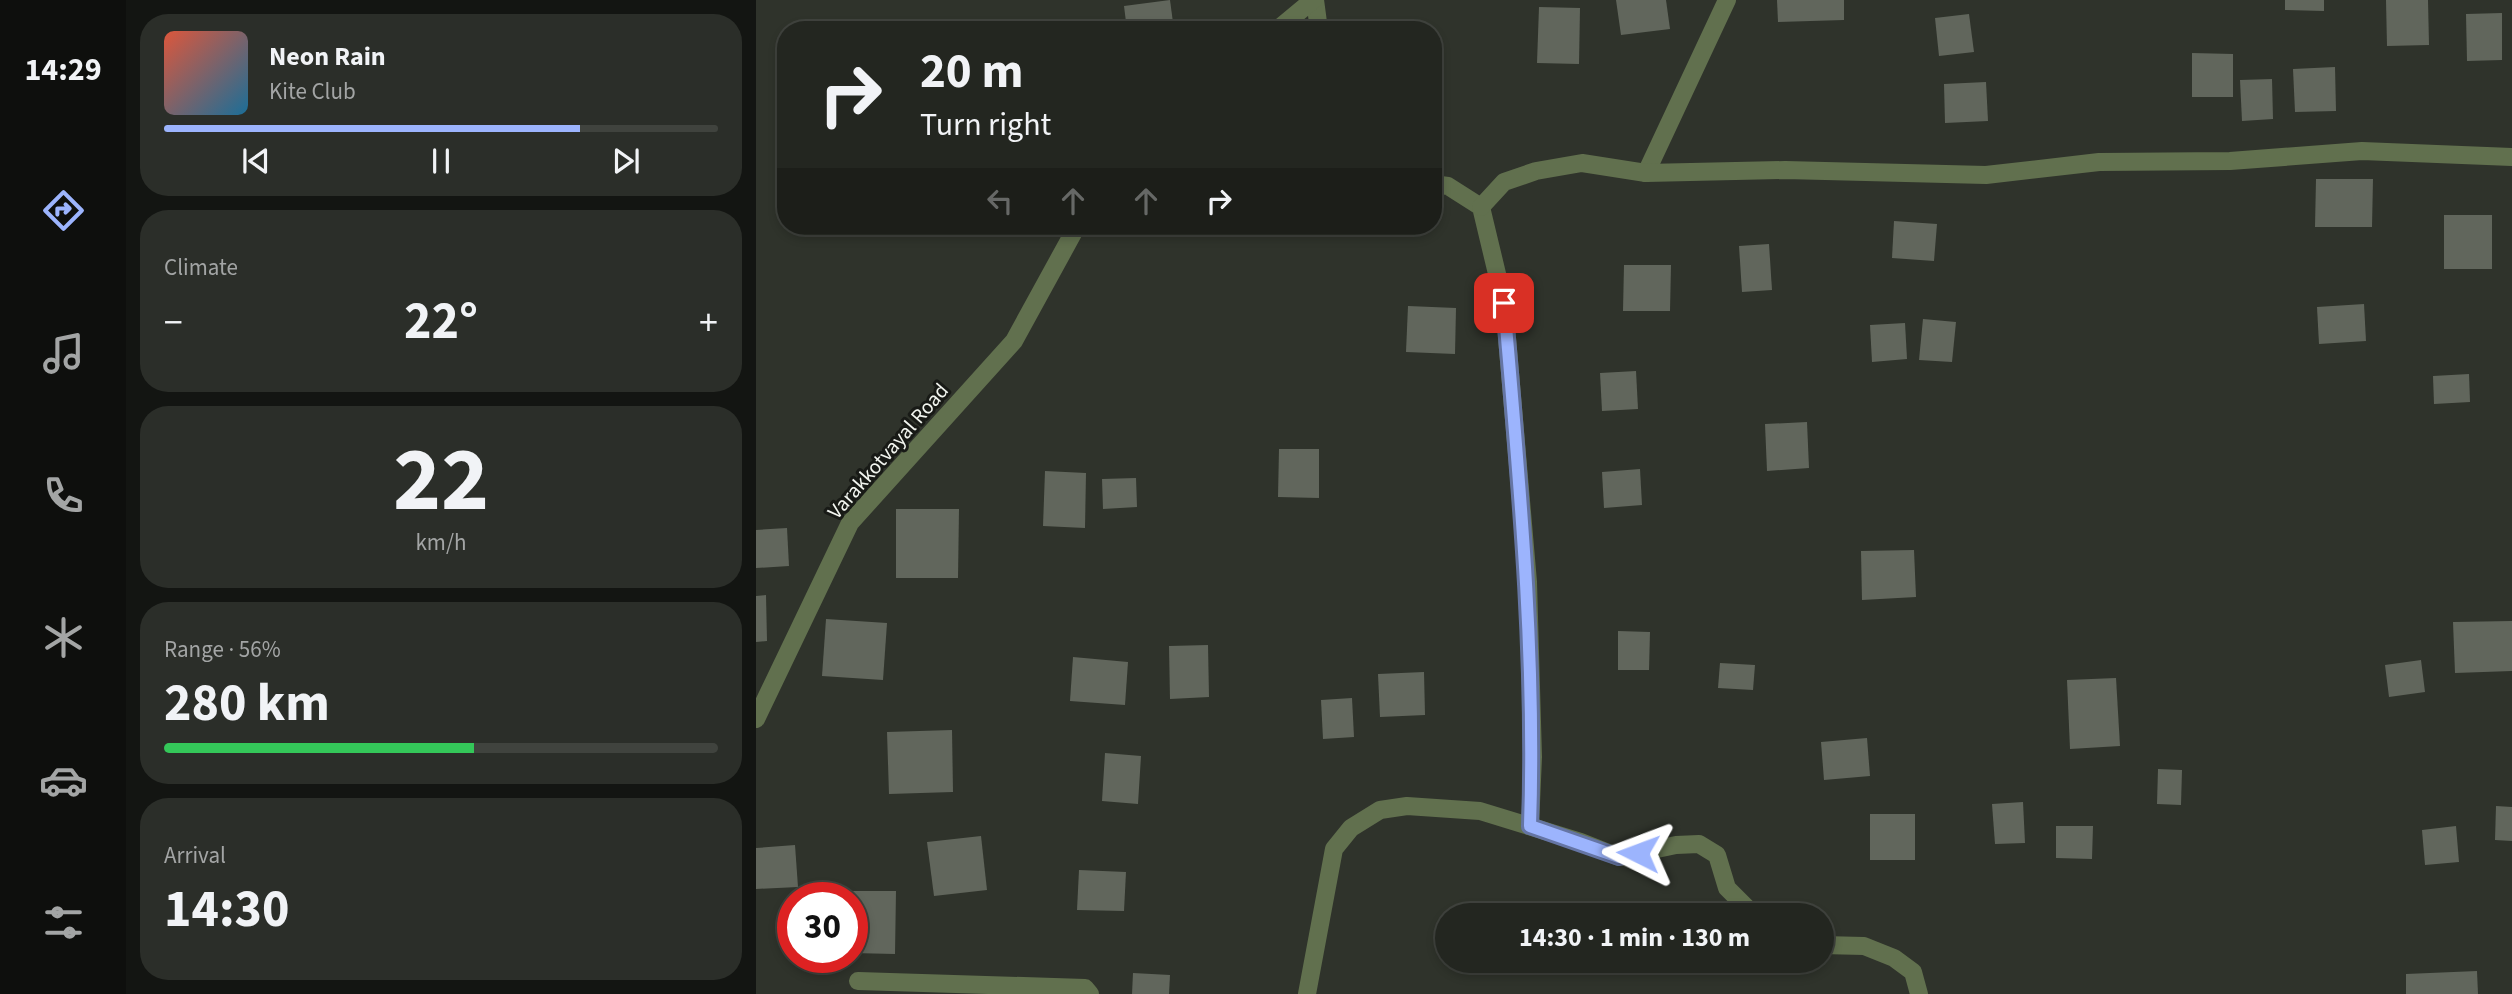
<!DOCTYPE html>
<meta charset="utf-8">
<style>
body{margin:0;font-family:"Source Sans 3",sans-serif;background:#2b2e29;color:#f1f3f6;height:100vh;display:flex;flex-direction:column;font-size:26px;white-space:nowrap}
*{box-sizing:border-box;margin:0}
p{font-size:23px;color:#a3a5a5}
.icon{flex:none;width:38px;height:38px;fill:none;stroke:currentColor;stroke-width:2;stroke-linecap:round;stroke-linejoin:round}
.map{position:relative;flex:1;overflow:hidden}
.drawer{display:flex;flex-direction:column;gap:14px;padding:14px;background:#131512;width:630px}
.drawer>*{flex:none}
.banner{position:absolute;left:21px;top:21px;width:665px;height:214px;border-radius:28px;box-shadow:0 4px 10px #0003,0 0 0 2px #40433e;background:#232620;color:#f1f3f6;overflow:hidden}
.speed{position:absolute;left:21px;top:882px;display:flex;gap:14px;font-size:35px;font-weight:700;text-align:center}
.speed>*{display:grid;place-content:center;width:91px;height:91px;border-radius:50%;background:#232620;box-shadow:0 4px 10px #0003,0 0 0 2px #40433e;line-height:1}
.speed .limit{border:10px solid #d22;background:#fff;color:#111}
.pin{position:absolute;display:grid;place-items:center;width:60px;height:60px;color:#fff;margin:-30px;border-radius:14px;box-shadow:0 4px 10px #0006}
.me{position:absolute;width:77px;margin:-38px;rotate:273deg;stroke-linejoin:round;filter:drop-shadow(0 0 5px #0008)}
.turn{display:flex;align-items:center;gap:24px;height:147px;padding:0 28px;font-size:32px}
.turn .icon{width:91px;height:91px;stroke-width:2.5}
.turn b{display:block;font-size:49px;line-height:60px}
.lanes{display:flex;align-items:center;height:66px;padding:0 28px;background:#0003;justify-content:center;gap:35px;direction:ltr}
.lanes .off{opacity:.35}
.big{font-size:52px;font-weight:700;line-height:1.1}
.drawer .card{flex:1;display:flex;flex-direction:column;justify-content:center;gap:10px;min-width:0;padding:0 24px;border-radius:28px;background:#2b2e29}
.drawer .dial{align-items:center;gap:0}
.dial b{font-size:91px;line-height:1}
.song{display:flex;align-items:center;gap:21px}
.cover{width:84px;height:84px;border-radius:10px;background:linear-gradient(135deg,hsl(10 70% 55%),hsl(200 70% 35%))}
.played{height:7px;border-radius:4px;background:linear-gradient(90deg,#9cb4fd 75%,#40433e 75%)}
.keys{display:flex;justify-content:space-around;direction:ltr}
.heat{display:flex;justify-content:space-between;align-items:center;font-size:38px;direction:ltr}
.charge{height:10px;border-radius:5px;background:linear-gradient(90deg,#34c759 56%,#40433e 0)}
.trip{position:absolute;left:679px;top:903px;width:399px;height:70px;border-radius:35px;background:#232620;box-shadow:0 4px 10px #0003,0 0 0 2px #40433e;font-weight:700;line-height:70px;text-align:center}
main{display:flex;flex:1;min-height:0}
.dock{display:flex;flex-direction:column;width:126px;justify-content:space-around;align-items:center;background:#0e0f0d;color:#a3a5a5}
.dock .icon{width:49px;height:49px}
.dock .on{color:#9cb4fd}
.dock b{font-size:32px;color:#f1f3f6}
.map>svg:first-child{display:block}
</style>
<main>
<nav class="dock">
<b>14:29</b>
<svg class="icon on" aria-label="directions" viewBox="0 0 24 24"><path d="M12 3l9 9-9 9-9-9zM9 14v-3h6M13 9l2 2-2 2"/></svg>
<svg class="icon" aria-label="music" viewBox="0 0 24 24"><path d="M9 18V5l10-2v13"/><circle cx="6" cy="18" r="3"/><circle cx="16" cy="16" r="3"/></svg>
<svg class="icon" aria-label="phone" viewBox="0 0 24 24"><path d="M5 4h4l2 5-3 2q2 4 5 5l2-3 5 2v4C11 20 4 13 5 4z"/></svg>
<svg class="icon" aria-label="climate" viewBox="0 0 24 24"><path d="M12 3v18M4 7l16 10M4 17L20 7"/></svg>
<svg class="icon" aria-label="car" viewBox="0 0 24 24"><path d="M5 17H2v-5l4-1 3-4h7l3 4 3 1v5h-3M9 17h6M6 11h13"/><circle cx="7" cy="17" r="2"/><circle cx="17" cy="17" r="2"/></svg>
<svg class="icon" aria-label="filters" viewBox="0 0 24 24"><path d="M4 7h16M4 17h16"/><circle cx="9" cy="7" r="2"/><circle cx="15" cy="17" r="2"/></svg>
</nav>
<section class="drawer">
<div class="card">
<div class="song"><i class="cover"></i><div><b>Neon Rain</b><p>Kite Club</p></div></div>
<div class="played"></div>
<div class="keys"><svg class="icon" aria-label="previous" viewBox="0 0 24 24"><path d="M18 5L8 12l10 7zM5 5v14"/></svg><svg class="icon" aria-label="pause" viewBox="0 0 24 24"><path d="M8 5v14M16 5v14"/></svg><svg class="icon" aria-label="next" viewBox="0 0 24 24"><path d="M6 5l10 7-10 7zM19 5v14"/></svg></div>
</div>
<div class="card"><p>Climate</p>
<div class="heat"><a>−</a><b class="big">22°</b><a>+</a></div>
</div>
<div class="card dial"><b>22</b><p>km/h</p></div>
<div class="card"><p>Range · 56%</p><b class="big">280 km</b><div class="charge"></div></div>
<div class="card"><p>Arrival</p><b class="big">14:30</b></div>
</section>
<div class="map">
<svg width="1756" height="994" viewBox="0 0 1756 994">
<rect width="100%" height="100%" fill="#2f332b"/>
<!-- building -->
<g fill="#61665c">
<path d="M 414,0 L 418,30 L 371,30 L 368,6 Z"/>
<path d="M 860,0 L 910,0 L 914,29 L 865,35 Z"/>
<path d="M 1021,0 L 1088,0 L 1088,20 L 1022,22 Z"/>
<path d="M 1529,0 L 1568,0 L 1568,11 L 1529,10 Z"/>
<path d="M 1630,0 L 1672,0 L 1673,45 L 1631,46 Z"/>
<path d="M 783,7 L 824,8 L 823,64 L 781,63 Z"/>
<path d="M 1746,13 L 1746,60 L 1711,61 L 1710,14 Z"/>
<path d="M 1213,14 L 1218,52 L 1183,56 L 1179,18 Z"/>
<path d="M 1436,53 L 1477,54 L 1477,97 L 1436,97 Z"/>
<path d="M 1579,67 L 1580,111 L 1539,112 L 1537,69 Z"/>
<path d="M 1516,79 L 1517,119 L 1486,121 L 1484,80 Z"/>
<path d="M 1230,82 L 1232,121 L 1189,123 L 1188,84 Z"/>
<path d="M 1560,179 L 1617,179 L 1616,227 L 1559,227 Z"/>
<rect x="1688" y="215" width="48" height="54"/>
<path d="M 1138,221 L 1181,224 L 1178,261 L 1136,258 Z"/>
<path d="M 1013,244 L 1016,290 L 986,292 L 983,246 Z"/>
<path d="M 868,265 L 915,265 L 914,311 L 867,311 Z"/>
<path d="M 1608,304 L 1610,341 L 1563,344 L 1561,307 Z"/>
<path d="M 652,306 L 700,308 L 699,354 L 650,352 Z"/>
<path d="M 1167,319 L 1200,322 L 1196,362 L 1163,360 Z"/>
<path d="M 1149,323 L 1151,359 L 1116,362 L 1114,325 Z"/>
<path d="M 880,371 L 882,409 L 846,411 L 844,373 Z"/>
<path d="M 1713,374 L 1714,402 L 1678,404 L 1677,376 Z"/>
<path d="M 1051,422 L 1053,468 L 1011,471 L 1009,424 Z"/>
<path d="M 523,449 L 563,449 L 563,498 L 522,497 Z"/>
<path d="M 884,469 L 886,505 L 848,508 L 846,472 Z"/>
<path d="M 289,471 L 330,473 L 329,528 L 287,526 Z"/>
<path d="M 380,478 L 381,507 L 347,509 L 346,479 Z"/>
<path d="M 140,509 L 203,509 L 202,578 L 140,578 Z"/>
<path d="M 31,528 L 33,566 L 0,568 L 0,530 Z"/>
<path d="M 1158,550 L 1160,597 L 1106,600 L 1105,551 Z"/>
<path d="M 10,595 L 11,641 L 0,642 L 0,596 Z"/>
<path d="M 70,619 L 131,623 L 127,680 L 66,676 Z"/>
<path d="M 1756,621 L 1756,671 L 1699,673 L 1697,622 Z"/>
<path d="M 862,631 L 894,632 L 893,670 L 862,670 Z"/>
<path d="M 452,645 L 453,697 L 414,699 L 413,646 Z"/>
<path d="M 317,657 L 372,662 L 369,705 L 314,701 Z"/>
<path d="M 1665,660 L 1669,692 L 1633,697 L 1629,665 Z"/>
<path d="M 964,663 L 999,665 L 997,690 L 962,688 Z"/>
<path d="M 668,672 L 669,715 L 624,717 L 622,674 Z"/>
<path d="M 1360,678 L 1364,746 L 1314,749 L 1311,680 Z"/>
<path d="M 596,698 L 598,737 L 567,739 L 565,700 Z"/>
<path d="M 196,730 L 197,792 L 133,794 L 131,732 Z"/>
<path d="M 1111,738 L 1114,776 L 1068,780 L 1065,742 Z"/>
<path d="M 349,753 L 385,756 L 382,804 L 346,801 Z"/>
<path d="M 1402,769 L 1426,770 L 1425,805 L 1401,804 Z"/>
<path d="M 1267,802 L 1269,843 L 1239,844 L 1236,804 Z"/>
<path d="M 1740,806 L 1756,807 L 1756,841 L 1739,840 Z"/>
<rect x="1114" y="814" width="45" height="46"/>
<path d="M 1300,826 L 1337,826 L 1336,859 L 1300,858 Z"/>
<path d="M 1700,826 L 1703,862 L 1669,865 L 1666,830 Z"/>
<path d="M 225,836 L 231,890 L 178,896 L 171,842 Z"/>
<path d="M 39,845 L 42,887 L 0,889 L 0,848 Z"/>
<path d="M 323,870 L 370,872 L 368,911 L 321,910 Z"/>
<path d="M 83,891 L 140,891 L 139,954 L 96,953 L 96,898 L 83,898 Z"/>
<path d="M 1721,971 L 1722,994 L 1650,994 L 1650,974 Z"/>
<path d="M 377,973 L 414,975 L 413,994 L 376,994 Z"/>
</g>
<g fill="none" stroke-linecap="round" stroke-linejoin="round">
<!-- street -->
<g stroke="#61704e" stroke-width="18">
<path d="M 559,0 L 563,30"/>
<path d="M 521,30 L 557,0"/>
<path d="M 890,173 L 971,0"/>
<path d="M 677,184 L 692,186 L 725,207 L 748,303 L 772,582 L 777,757 L 774,826"/>
<path d="M 725,207 L 748,182 L 780,171 L 826,163 L 890,173 L 1029,170 L 1230,175 L 1343,162 L 1474,161 L 1606,151 L 1756,157"/>
<path d="M 0,719 L 94,523 L 258,341 L 321,226"/>
<path d="M 1066,945 L 1108,946 L 1138,958 L 1157,972 L 1163,994"/>
<path d="M 102,981 L 329,988 L 334,994"/>
<path d="M 551,994 L 578,849 L 595,828 L 624,810 L 651,806 L 724,811 L 825,842 L 863,857 L 920,845 L 943,844 L 961,855 L 971,888 L 998,915"/>
</g>
</g>
<g fill="none" stroke-linecap="round" stroke-linejoin="round">
<!-- route casing -->
<g stroke="#6575a4" stroke-width="18">
<path id="route" d="M 748,303 C 763,478 780,651 774,826 L 863,857 L 882,853"/>
</g>
<!-- route -->
<use href="#route" stroke="#9cb4fd" stroke-width="12"/>
</g>
<g text-anchor="middle" dominant-baseline="central" stroke-width="6" stroke-linejoin="round" paint-order="stroke">
<!-- street labels -->
<g font-size="21" fill="#f2f5ef" stroke="#181a16">
<text transform="translate(132 451) rotate(-49)">Varakkotvayal Road</text>
</g>
</g>
</svg>
<div class="speed"><div class="limit">30</div></div>
<div class="pin" style="left:748px;top:303px;background:#d93025"><svg class="icon" aria-label="arrive" viewBox="0 0 24 24"><path d="M6 21V4h12l-3 4 3 4H6"/></svg></div>
<svg class="me" style="left:882px;top:853px" viewBox="-20 -20 40 40"><path d="M0-17L14 15 0 8-14 15z" fill="#9cb4fd" stroke="#fff" stroke-width="4"/></svg>
<div class="trip">14:30 · 1 min · 130 m</div>
<div class="banner">
<div class="turn"><svg class="icon" aria-label="right" viewBox="0 0 24 24"><path d="M7 20v-9h11M14 6l5 5-5 5"/></svg><div><b>20 m</b>Turn right</div></div>
<div class="lanes"><svg class="icon off" aria-label="left" viewBox="0 0 24 24"><path d="M17 20v-9H6M10 6l-5 5 5 5"/></svg><svg class="icon off" aria-label="ahead" viewBox="0 0 24 24"><path d="M12 20V5M6 11l6-6 6 6"/></svg><svg class="icon off" aria-label="ahead" viewBox="0 0 24 24"><path d="M12 20V5M6 11l6-6 6 6"/></svg><svg class="icon" aria-label="right" viewBox="0 0 24 24"><path d="M7 20v-9h11M14 6l5 5-5 5"/></svg></div>
</div>
</div>
</main>
